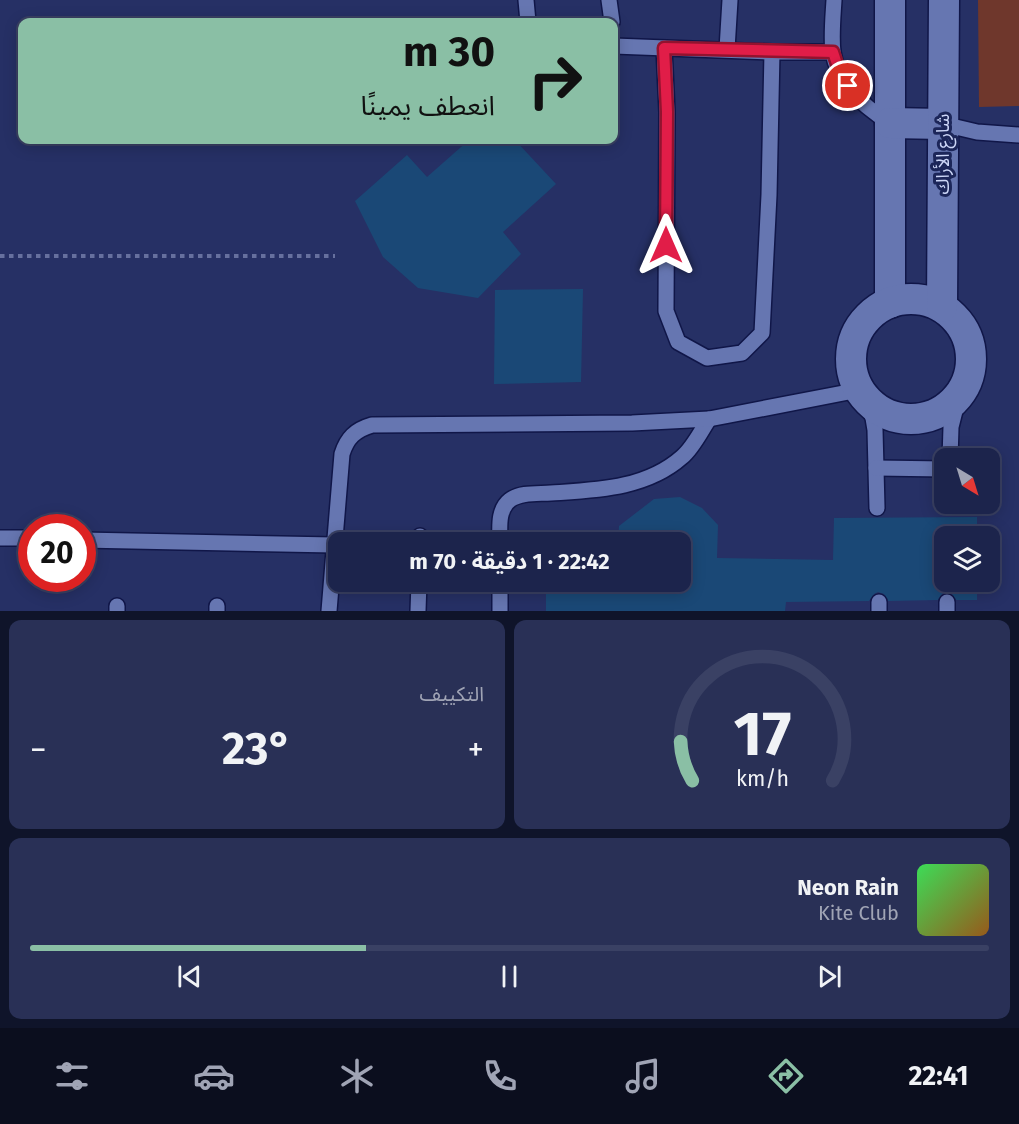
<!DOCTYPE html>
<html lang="ar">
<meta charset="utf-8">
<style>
body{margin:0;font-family:"Fira Sans","Noto Sans Arabic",sans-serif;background:#293056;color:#f1f3f6;direction:rtl;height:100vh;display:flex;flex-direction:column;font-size:22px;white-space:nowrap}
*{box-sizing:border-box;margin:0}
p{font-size:20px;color:#a0a4b5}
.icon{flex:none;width:33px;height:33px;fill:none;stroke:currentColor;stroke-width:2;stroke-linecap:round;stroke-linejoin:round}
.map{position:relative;height:611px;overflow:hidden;direction:ltr}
.drawer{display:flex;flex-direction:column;gap:9px;padding:9px;background:#0f142a;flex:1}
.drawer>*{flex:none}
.hud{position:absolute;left:18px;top:18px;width:600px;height:126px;border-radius:12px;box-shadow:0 3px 15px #0003,0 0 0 2px #3a4164;direction:rtl;background:#8abfa5;color:#111;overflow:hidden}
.needle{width:39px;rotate:142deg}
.tools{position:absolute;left:934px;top:448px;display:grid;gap:12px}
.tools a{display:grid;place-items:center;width:66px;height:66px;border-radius:12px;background:#1c244c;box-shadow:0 3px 15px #0003,0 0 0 2px #3a4164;font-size:30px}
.speed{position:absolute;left:18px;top:514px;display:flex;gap:12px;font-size:30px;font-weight:700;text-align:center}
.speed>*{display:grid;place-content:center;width:78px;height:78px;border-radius:50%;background:#1c244c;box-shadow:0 3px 15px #0003,0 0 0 2px #3a4164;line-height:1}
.speed .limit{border:9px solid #d22;background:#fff;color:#111}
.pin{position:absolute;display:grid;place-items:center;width:51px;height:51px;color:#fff;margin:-26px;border:3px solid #fff;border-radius:50%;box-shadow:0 2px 6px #0007}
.me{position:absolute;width:66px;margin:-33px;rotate:0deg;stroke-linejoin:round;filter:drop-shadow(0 0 4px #0008)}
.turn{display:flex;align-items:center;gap:21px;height:126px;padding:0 24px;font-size:27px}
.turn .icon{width:78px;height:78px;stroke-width:2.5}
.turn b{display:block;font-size:42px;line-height:51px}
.big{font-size:45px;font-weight:700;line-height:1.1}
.drawer .card{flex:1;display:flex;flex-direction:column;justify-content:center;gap:9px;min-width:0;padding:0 21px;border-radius:12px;background:#293056}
.drawer .dial{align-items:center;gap:0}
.dial svg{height:156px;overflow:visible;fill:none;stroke:#3a4164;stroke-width:7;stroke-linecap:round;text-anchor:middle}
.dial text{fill:#f1f3f6;stroke:none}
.song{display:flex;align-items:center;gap:18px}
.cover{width:72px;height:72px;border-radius:9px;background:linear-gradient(135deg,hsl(130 70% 55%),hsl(30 70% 35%))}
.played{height:6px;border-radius:3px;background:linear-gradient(90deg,#8abfa5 35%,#3a4164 35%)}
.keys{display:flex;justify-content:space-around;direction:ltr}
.heat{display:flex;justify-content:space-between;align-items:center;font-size:33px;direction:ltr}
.drawer .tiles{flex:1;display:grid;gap:9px;grid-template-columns:1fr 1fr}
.card:last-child{grid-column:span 2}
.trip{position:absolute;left:328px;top:532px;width:363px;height:60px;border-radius:12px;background:#1c244c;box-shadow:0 3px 15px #0003,0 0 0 2px #3a4164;font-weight:700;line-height:60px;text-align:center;direction:rtl}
.menu{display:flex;height:96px;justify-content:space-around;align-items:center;background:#0b0e1e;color:#a0a4b5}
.menu .icon{width:42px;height:42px}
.menu .active{color:#8abfa5}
.menu b{font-size:27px;color:#f1f3f6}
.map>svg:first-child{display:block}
</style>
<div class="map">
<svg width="1019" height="611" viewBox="0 0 1019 611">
<rect width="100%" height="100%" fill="#263065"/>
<!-- green -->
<path fill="#6f372c" d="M 978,0 L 1019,0 L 1019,106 L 979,107 Z"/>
<!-- building -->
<g fill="#1a4876">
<path d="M 469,140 L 515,140 L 556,184 L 503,232 L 521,254 L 478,298 L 418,288 L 383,257 L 355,201 L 407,155 L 427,177 Z"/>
<path d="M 583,289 L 581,382 L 494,384 L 495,290 Z"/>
<path d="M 680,497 L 702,508 L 718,525 L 717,558 L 833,560 L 834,518 L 977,517 L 977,537 L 945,537 L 945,582 L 977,582 L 977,600 L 956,600 L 952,594 L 946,592 L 942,594 L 938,600 L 888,601 L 884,594 L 878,592 L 874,594 L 869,601 L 786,602 L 785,611 L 546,611 L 546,582 L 681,582 L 681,543 L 618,543 L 619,526 L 654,499 Z"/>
</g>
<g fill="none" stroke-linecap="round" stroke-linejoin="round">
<!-- lane casing -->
<g stroke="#101648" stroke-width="18">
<g id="lane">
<path d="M 526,0 L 528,22"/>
<path d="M 609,0 L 612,22"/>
<path d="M 834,0 C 833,17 831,36 833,52 C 838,85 864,107 890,123"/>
<path d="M 614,46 L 772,52 L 833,52"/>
<path d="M 664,48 L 667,112 L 666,311 L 678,342 L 707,358 L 742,353 L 762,333 L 769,195 L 772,52"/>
<path d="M 727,49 L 730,0"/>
<path d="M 943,124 L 977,132 L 1019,135"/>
<path d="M 862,394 L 873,418 L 875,430 L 877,508"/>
<path d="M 950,459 L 951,427 L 959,395"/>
<path d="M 876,468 L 945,469"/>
<path d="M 947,506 L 947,504"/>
<path d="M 0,538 L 32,538"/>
<path d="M 82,540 L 334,545"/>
<path d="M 420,543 L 420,536"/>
<path d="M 500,543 C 500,529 497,510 510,500 C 521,492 538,494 551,493 C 596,490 646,489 682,457 C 693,448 701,431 709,419"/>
<path d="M 879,602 L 879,611"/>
<path d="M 117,606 L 117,611"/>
<path d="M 217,606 L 217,611"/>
<path d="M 329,611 L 342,454 C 347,438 355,430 372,425 L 632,423 L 709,419 L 859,390"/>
<path d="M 418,611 L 419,582"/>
<path d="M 500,611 L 500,582"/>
<path d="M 947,611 L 947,602"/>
</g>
</g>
<!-- street casing -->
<g stroke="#101648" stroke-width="33">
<g id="street">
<path d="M 890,0 L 890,303"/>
<path d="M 890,123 L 943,124"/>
<circle cx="911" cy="359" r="60"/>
<path d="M 942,307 L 944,0"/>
</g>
</g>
<!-- path -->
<path stroke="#66709e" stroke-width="4" stroke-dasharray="4.5 4.5" stroke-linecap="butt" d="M 0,256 L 335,256"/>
<!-- lane -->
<use href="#lane" stroke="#6676b1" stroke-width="15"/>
<!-- street -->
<use href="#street" stroke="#6676b1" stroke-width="30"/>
</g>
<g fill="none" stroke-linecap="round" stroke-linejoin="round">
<!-- route casing -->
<g stroke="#92132f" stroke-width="15">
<path id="route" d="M 666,245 L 667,112 L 664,48 L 833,52 L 839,70 L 848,86"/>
</g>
<!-- route -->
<use href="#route" stroke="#e11d48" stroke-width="10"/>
</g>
<g text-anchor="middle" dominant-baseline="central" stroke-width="6" stroke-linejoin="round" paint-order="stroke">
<!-- street labels -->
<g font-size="18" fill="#ccd6f7" stroke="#1c2659">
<text transform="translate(943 154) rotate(-90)">شارع الأراك</text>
</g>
</g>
</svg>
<div class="tools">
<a><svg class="needle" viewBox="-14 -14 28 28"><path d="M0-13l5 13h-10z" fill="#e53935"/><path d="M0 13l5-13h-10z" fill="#a0a4b5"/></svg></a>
<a><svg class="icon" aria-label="layers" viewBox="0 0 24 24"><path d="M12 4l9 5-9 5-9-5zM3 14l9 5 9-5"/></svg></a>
</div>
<div class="speed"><div class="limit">20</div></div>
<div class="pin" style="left:848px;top:86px;background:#d93025"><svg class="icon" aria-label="arrive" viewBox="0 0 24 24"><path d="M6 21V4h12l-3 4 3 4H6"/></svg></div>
<svg class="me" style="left:666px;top:245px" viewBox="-20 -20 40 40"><path d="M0-17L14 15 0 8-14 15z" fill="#e11d48" stroke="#fff" stroke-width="4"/></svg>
<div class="trip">22:42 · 1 دقيقة · 70 m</div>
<div class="hud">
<div class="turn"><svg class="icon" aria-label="right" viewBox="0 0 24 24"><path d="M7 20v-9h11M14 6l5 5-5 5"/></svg><div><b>30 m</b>انعطف يمينًا</div></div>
</div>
</div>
<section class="drawer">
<div class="tiles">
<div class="card dial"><svg viewBox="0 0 100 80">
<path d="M14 69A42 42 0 1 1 86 69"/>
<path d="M14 69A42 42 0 0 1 8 49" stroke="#8abfa5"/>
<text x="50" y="56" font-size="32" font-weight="700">17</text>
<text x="50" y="72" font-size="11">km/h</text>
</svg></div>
<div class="card"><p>التكييف</p>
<div class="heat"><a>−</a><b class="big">23°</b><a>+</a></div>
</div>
<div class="card">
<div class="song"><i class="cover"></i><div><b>Neon Rain</b><p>Kite Club</p></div></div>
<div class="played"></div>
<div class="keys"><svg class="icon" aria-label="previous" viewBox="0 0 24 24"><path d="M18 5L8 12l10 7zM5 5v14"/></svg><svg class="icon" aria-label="pause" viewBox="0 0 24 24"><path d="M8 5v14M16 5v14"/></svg><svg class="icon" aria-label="next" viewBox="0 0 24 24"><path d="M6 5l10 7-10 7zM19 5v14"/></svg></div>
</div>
</div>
</section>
<nav class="menu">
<b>22:41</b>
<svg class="icon active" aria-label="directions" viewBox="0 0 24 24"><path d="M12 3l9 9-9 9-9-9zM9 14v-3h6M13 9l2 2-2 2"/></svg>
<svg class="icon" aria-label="music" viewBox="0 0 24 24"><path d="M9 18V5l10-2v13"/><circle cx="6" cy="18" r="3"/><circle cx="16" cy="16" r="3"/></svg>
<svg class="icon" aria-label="phone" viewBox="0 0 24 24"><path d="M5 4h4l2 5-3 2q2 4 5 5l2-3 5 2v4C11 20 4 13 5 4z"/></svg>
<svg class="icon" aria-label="climate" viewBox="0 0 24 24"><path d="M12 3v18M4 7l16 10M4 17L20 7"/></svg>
<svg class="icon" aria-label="car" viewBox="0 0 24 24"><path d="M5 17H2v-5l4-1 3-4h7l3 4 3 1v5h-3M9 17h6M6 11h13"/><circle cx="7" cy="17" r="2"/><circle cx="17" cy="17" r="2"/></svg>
<svg class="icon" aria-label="filters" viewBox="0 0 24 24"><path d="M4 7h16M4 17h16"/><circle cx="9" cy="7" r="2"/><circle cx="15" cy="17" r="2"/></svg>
</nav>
